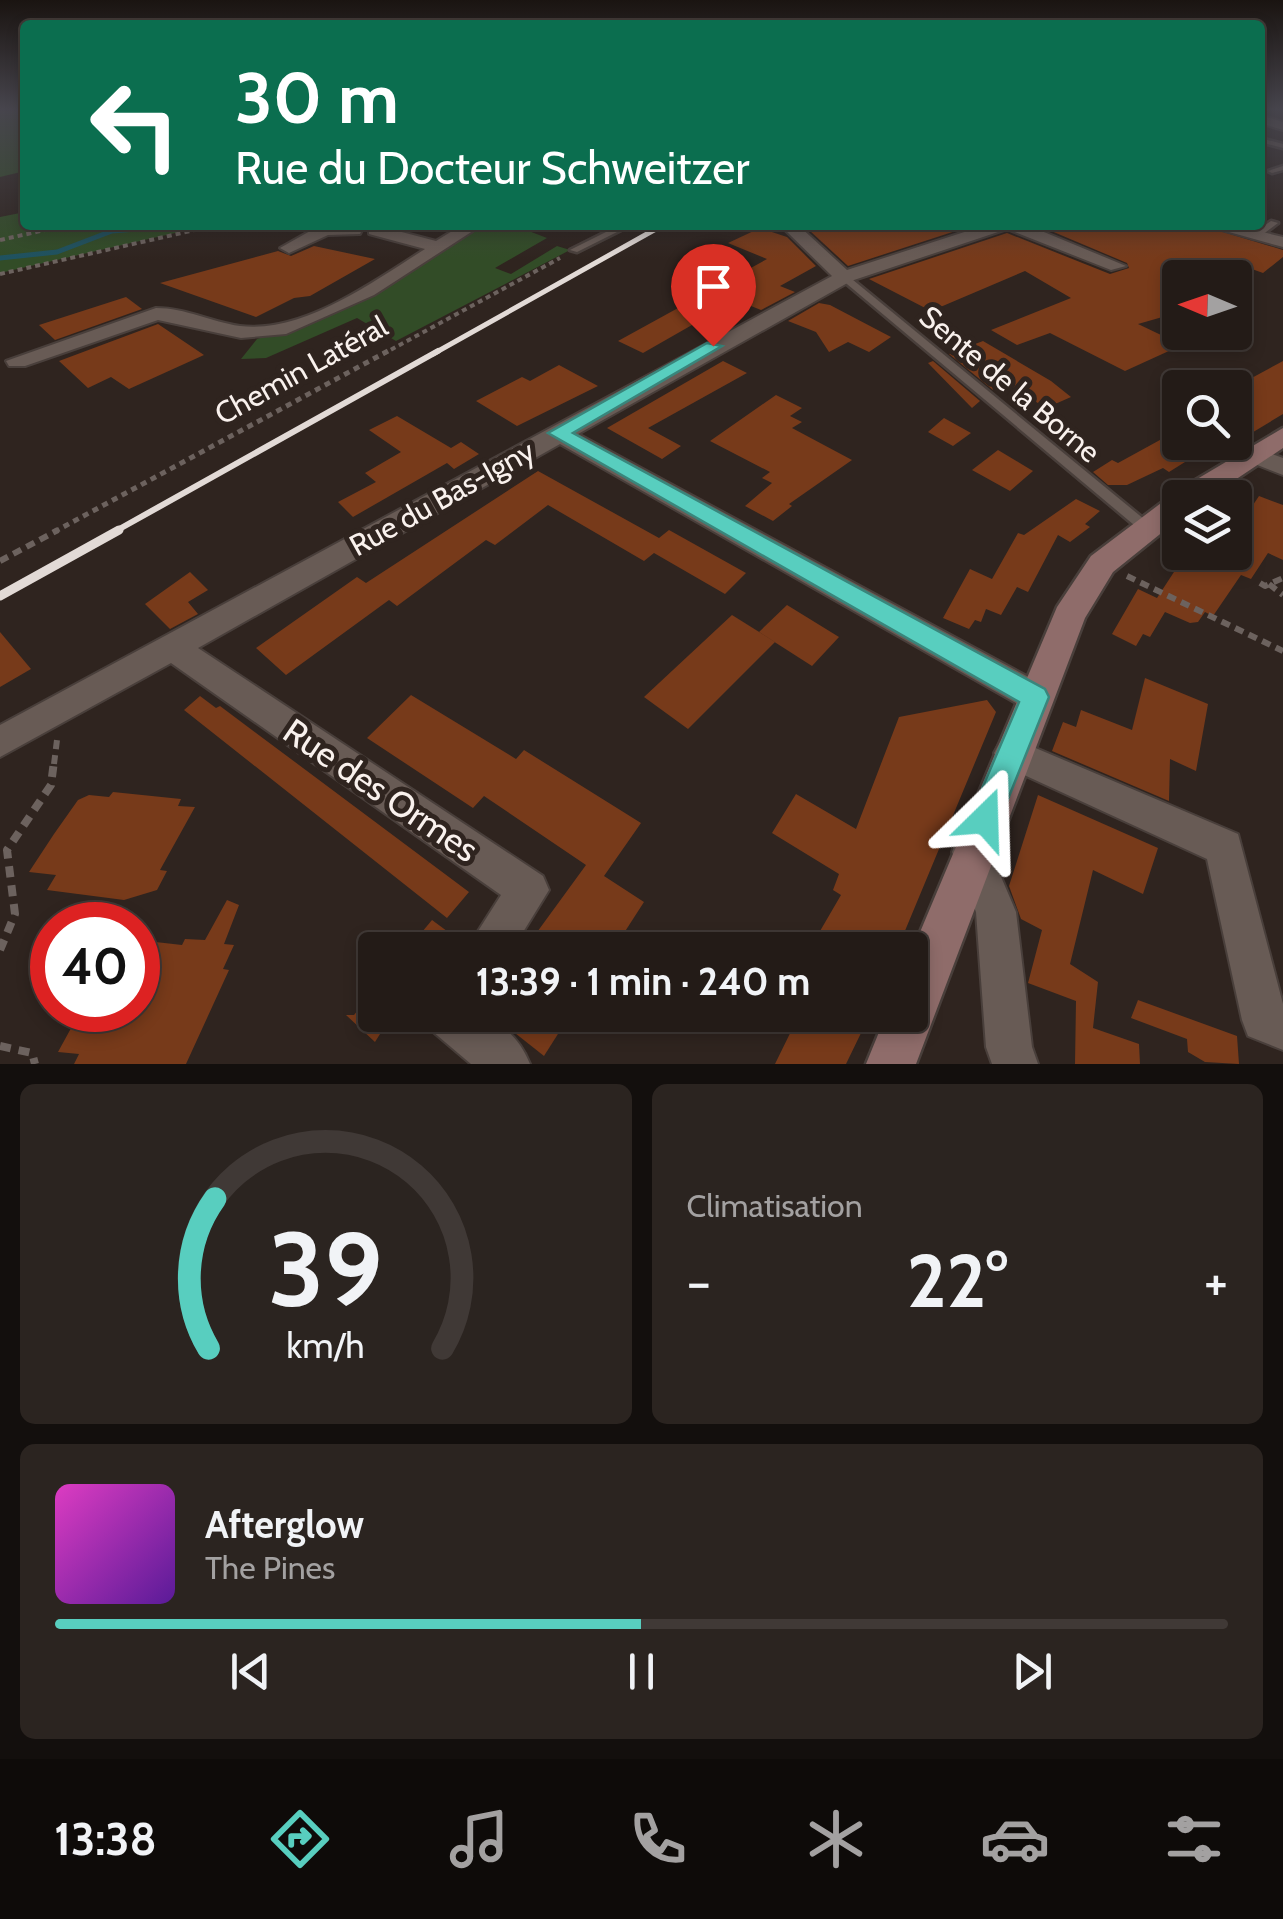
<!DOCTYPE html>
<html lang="fr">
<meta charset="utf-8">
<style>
body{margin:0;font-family:Cabin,sans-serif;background:#2b2420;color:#f1f3f6;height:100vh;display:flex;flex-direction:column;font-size:38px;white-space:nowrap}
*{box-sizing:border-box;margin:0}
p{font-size:32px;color:#a3a1a1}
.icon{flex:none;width:55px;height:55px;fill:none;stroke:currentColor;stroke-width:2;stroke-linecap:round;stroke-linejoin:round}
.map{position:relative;height:1064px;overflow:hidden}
.side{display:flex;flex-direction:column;gap:20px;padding:20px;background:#130f0d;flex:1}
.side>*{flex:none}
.guide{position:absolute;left:20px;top:20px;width:1245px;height:210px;border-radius:10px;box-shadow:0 5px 15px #0003,0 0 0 2px #403936;background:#0b6e4f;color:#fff;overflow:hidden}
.needle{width:65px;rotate:272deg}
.tools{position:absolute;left:1162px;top:260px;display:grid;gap:20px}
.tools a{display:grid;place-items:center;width:90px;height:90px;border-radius:10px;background:#231b17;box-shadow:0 5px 15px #0003,0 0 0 2px #403936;font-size:50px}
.speed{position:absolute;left:30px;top:902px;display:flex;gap:20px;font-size:50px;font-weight:700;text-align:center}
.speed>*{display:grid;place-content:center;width:130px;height:130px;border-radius:50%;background:#231b17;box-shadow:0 5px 15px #0003,0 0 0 2px #403936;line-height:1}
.speed .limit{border:15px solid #d22;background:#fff;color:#111}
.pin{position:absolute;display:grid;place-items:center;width:85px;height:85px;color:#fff;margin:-102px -42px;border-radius:50% 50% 50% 0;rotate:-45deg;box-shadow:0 0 10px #0007}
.pin .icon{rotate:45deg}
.me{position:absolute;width:110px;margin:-55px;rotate:22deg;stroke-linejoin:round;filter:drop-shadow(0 0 8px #0008)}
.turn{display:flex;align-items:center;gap:35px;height:210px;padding:0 50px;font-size:45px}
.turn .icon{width:130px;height:130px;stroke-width:2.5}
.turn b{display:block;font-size:70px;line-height:85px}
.big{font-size:75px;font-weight:700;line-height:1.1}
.side .card{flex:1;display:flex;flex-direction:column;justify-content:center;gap:15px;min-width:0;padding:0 35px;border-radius:15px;background:#2b2420}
.side .dial{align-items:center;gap:0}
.dial svg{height:260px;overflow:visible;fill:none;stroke:#403936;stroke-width:7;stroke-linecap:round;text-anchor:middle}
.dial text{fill:#f1f3f6;stroke:none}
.song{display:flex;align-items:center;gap:30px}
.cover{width:120px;height:120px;border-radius:15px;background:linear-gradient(135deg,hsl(310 70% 55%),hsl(270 70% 35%))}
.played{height:10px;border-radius:5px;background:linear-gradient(90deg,#58cebf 50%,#403936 50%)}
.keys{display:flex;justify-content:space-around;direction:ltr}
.heat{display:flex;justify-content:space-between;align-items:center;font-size:55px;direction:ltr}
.side .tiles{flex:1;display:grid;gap:20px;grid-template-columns:1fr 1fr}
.card:last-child{grid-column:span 2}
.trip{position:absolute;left:358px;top:932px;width:570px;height:100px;border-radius:10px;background:#231b17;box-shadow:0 5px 15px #0003,0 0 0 2px #403936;font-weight:700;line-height:100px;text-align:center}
.dock{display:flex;height:160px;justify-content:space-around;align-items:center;background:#0e0b09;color:#a3a1a1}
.dock .icon{width:70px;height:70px}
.dock .active{color:#58cebf}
.dock b{font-size:45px;color:#f1f3f6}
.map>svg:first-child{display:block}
</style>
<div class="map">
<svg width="1283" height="1064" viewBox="0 0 1283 1064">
<rect width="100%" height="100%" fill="#2f241f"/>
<!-- green -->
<g fill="#324c27">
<path d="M 25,110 L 25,171 L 0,177 L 0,111 Z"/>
<path d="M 25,212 L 25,225 L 210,225 L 0,273 L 0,217 Z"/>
<path d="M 484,225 L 513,225 L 547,238 L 495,268 L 511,274 L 557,246 L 570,250 L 396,341 L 357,318 L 266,358 L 241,359 L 257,339 L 348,306 Z"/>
</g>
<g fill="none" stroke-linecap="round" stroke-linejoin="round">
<!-- stream -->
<path stroke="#1f525f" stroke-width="5" d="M 0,258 L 57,252 L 112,231 L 186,225"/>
</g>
<!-- building -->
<g fill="#773a1a">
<path d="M 823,225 L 974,225 L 848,266 L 809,230 Z"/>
<path d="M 1037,225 L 1200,225 L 1283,250 L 1283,257 L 1263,273 L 1238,264 L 1205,278 L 1180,278 L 1180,288 L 1169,292 L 1180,297 L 1180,312 L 1138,324 L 1182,345 L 1125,371 L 1050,333 L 1017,345 L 991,330 L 1071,298 L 1025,271 L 931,311 L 869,279 L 1007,233 L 1110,274 L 1129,268 L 1127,263 Z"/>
<path d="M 760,228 L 787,237 L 816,266 L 780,286 L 795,292 L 761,310 L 741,302 L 718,315 L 713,313 L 643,353 L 618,341 L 767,259 L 728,243 Z"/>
<path d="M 314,246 L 375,259 L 310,296 L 294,298 L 256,317 L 160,283 L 278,251 L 291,256 Z"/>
<path d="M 126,297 L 142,309 L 55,340 L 39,325 Z"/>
<path d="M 819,303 L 830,305 L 891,337 L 869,352 L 848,342 L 829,352 L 816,332 L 788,321 Z"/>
<path d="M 158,324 L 204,355 L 129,389 L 111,377 L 88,388 L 59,361 Z"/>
<path d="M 983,341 L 1051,381 L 1071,397 L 1046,408 L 1002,381 L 993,390 L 949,354 Z"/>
<path d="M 723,361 L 747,373 L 648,428 L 681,446 L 662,459 L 607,428 Z"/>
<path d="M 933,361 L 980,401 L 972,408 L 928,363 Z"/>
<path d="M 1283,361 L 1283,414 L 1235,443 L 1235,387 Z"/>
<path d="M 559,365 L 598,386 L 517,426 L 476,401 L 522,377 L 530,381 Z"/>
<path d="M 776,395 L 802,408 L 790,416 L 802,422 L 792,428 L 852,460 L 789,504 L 792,506 L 773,521 L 745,506 L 772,483 L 762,478 L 770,472 L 710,441 Z"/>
<path d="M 397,416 L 451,448 L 461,442 L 479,454 L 454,469 L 447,463 L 353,517 L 338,502 L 376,482 L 365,473 L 401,452 L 369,430 Z"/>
<path d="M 944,418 L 971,433 L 953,446 L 928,432 Z"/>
<path d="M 1180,429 L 1180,443 L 1217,442 L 1169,472 L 1163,468 L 1127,485 L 1108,485 L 1093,472 L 1112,460 L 1118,463 Z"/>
<path d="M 998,450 L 1033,471 L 1010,491 L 972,470 Z"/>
<path d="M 538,471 L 659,538 L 669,530 L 746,573 L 725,594 L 654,553 L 644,561 L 548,505 L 495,545 L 486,540 L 397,606 L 389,600 L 286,675 L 256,648 L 357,577 L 366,583 Z"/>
<path d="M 1259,496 L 1283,505 L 1283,560 L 1268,553 L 1251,579 L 1241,575 L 1213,616 L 1205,612 L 1198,622 L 1190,623 L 1165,612 L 1150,637 L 1143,634 L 1136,646 L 1112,634 L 1138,589 L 1157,598 L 1187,552 L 1235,552 L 1235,532 Z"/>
<path d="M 1076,499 L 1100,511 L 1085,524 L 1090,527 L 1070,542 L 1058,535 L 1028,592 L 1017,587 L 1001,615 L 986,609 L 981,622 L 975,620 L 969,629 L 943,618 L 970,569 L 992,579 L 1018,533 L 1024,535 Z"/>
<path d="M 190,572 L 208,590 L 188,602 L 198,614 L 170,629 L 145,604 Z"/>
<path d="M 787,605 L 839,637 L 812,666 L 759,632 Z"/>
<path d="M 732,615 L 775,642 L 688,729 L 644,697 Z"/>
<path d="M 0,632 L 31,669 L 0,687 Z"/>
<path d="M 1145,678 L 1208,704 L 1196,771 L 1170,759 L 1169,801 L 1052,751 L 1063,722 L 1076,727 L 1081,710 L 1132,730 Z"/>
<path d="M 411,695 L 516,759 L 524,750 L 641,823 L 604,876 L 644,902 L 613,950 L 524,950 L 586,865 L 484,796 L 473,808 L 367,738 Z"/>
<path d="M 200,696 L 216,708 L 220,706 L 469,892 L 447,918 L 184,710 Z"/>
<path d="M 987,700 L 996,712 L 897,950 L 809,950 L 841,895 L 833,890 L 839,874 L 772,833 L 796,794 L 856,829 L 899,717 Z"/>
<path d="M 113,792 L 181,799 L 178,806 L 195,807 L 160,870 L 167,871 L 157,890 L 124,900 L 47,890 L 56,875 L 29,872 L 54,834 L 78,800 L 89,795 L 109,797 Z"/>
<path d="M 1038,795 L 1158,848 L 1143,894 L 1093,870 L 1070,964 L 1098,982 L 1093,1028 L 1139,1044 L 1140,1064 L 1075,1064 L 1076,1001 L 1028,983 L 1042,930 L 1021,919 L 1009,886 Z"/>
<path d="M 227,900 L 239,905 L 224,944 L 234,945 L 223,969 L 229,970 L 186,1064 L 74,1064 L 79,1054 L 58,1052 L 81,1010 L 138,1010 L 138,940 L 182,945 L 185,939 L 205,940 Z"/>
<path d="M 432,920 L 455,937 L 444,950 L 407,950 Z"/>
<path d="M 375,989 L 375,1015 L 392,1015 L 375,1042 L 346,1015 L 354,1015 Z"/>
<path d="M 1138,1000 L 1237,1036 L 1239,1064 L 1205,1062 L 1188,1052 L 1187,1039 L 1131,1018 Z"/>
<path d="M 492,1015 L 570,1015 L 544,1056 Z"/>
<path d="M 799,1015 L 863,1015 L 858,1028 L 862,1031 L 846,1064 L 775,1064 Z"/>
</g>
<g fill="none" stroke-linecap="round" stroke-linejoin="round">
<!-- lane casing -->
<g stroke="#493f3b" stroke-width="5">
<g id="lane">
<path d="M 1260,138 L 1283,144 L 1283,148 L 1260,142 Z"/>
<path d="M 1283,166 L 1283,170 L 1272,173 L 1268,171 Z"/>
<path d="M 1271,221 L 1278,223 L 1258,238 L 1252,238 L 1252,234 Z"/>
<path d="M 620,225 L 631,225 L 577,252 L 570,250 Z"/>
<path d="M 841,275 L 847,275 L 1150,524 L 1152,527 L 1150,530 L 1140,530 L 841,279 Z"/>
</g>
</g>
<!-- street casing -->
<g stroke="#493f3b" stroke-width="4">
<g id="street">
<path d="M 1260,115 L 1283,122 L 1283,130 L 1260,123 Z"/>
<path d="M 354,225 L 362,230 L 360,234 L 328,235 L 289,253 L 280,248 L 319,226 Z"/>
<path d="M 375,225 L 436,241 L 462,225 L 482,225 L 374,295 L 286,334 L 241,338 L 158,320 L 25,366 L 9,366 L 6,361 L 156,308 C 186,308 211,322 240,326 C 303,334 374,281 425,249 L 369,234 L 369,226 Z"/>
<path d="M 780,225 L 798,225 L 847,270 L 986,225 L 1027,225 L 1126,266 L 1111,270 L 1007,229 L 851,281 L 578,434 L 1047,687 L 1052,697 L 1047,707 L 1035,711 L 1023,707 L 560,444 L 198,648 L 543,876 L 549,890 L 512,950 L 466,950 L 501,895 L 171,663 L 0,757 L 0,725 L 832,276 Z"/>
<path d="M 1204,225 L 1233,225 L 1283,237 L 1283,247 Z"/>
<path d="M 1251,446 L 1283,458 L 1283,475 L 1242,459 L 1239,454 Z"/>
<path d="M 1012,738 L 1238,834 L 1283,1004 L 1283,1050 L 1248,1036 L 1242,1020 L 1207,859 L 1000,764 L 994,753 L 1000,742 Z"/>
<path d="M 971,833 L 985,839 L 1016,912 L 1032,1047 L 1038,1064 L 992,1064 L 986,1047 L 976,912 L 952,852 L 957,839 Z"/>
<path d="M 426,1015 C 472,1015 509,1013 530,1064 L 471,1064 L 432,1031 Z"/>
</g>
</g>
<!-- secondary casing -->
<g stroke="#493f3b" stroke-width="5">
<path id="secondary" d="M 1283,428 L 1283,448 L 1208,498 L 1180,498 L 1180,518 L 1113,572 L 1085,618 L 916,1064 L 866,1064 L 886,1015 L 910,1015 L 910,956 L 1057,607 L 1091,556 L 1177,491 Z"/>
</g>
<!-- path-far3 -->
<g stroke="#6c625e" stroke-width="4" stroke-dasharray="5 4" stroke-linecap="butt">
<path d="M 0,240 L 68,225"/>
<path d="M 0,274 L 217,225"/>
<path d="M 383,354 L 560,258"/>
</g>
<!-- path-far2 -->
<path stroke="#6c625e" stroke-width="5" stroke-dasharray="6 5" stroke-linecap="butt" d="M 54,532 L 388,351"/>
<!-- path-far1 -->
<g stroke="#6c625e" stroke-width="6" stroke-dasharray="9 6" stroke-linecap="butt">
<path d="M 0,561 L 58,530"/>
<path d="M 1127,576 L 1283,651"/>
<path d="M 1260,583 L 1265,586 L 1283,578"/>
<path d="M 1269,584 L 1283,595"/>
<path d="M 54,764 L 57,740"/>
</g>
<!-- path -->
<g stroke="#6c625e" stroke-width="8" stroke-dasharray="11 8" stroke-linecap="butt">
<path d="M 0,950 L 15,914 L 7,850 L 51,785 L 54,761"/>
<path d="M 0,1046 L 32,1053 L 35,1064"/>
</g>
<!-- lane -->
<use href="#lane" fill="#685b55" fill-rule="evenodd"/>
<!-- street -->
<use href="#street" fill="#685b55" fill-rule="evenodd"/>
<!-- secondary -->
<use href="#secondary" fill="#8f6c6a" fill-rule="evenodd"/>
<!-- rail-far2 -->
<path stroke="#e2dad6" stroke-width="5" d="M 433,354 L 663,225"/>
<!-- rail-far1 -->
<path stroke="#e2dad6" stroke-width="6" d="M 114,532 L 438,351"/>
<!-- rail -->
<path stroke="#e2dad6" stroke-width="9" d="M 0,596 L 119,530"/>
</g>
<!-- sky -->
<linearGradient id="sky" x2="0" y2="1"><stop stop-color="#1a1411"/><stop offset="0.42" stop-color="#47454d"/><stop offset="1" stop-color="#47454d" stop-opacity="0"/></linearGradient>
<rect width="1283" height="259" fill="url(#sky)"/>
<!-- route -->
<path fill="#58cebf" stroke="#39867c" stroke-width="2.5" d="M 707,343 L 722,346 L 573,433 L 1045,689 L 1049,697 L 996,829 L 985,833 L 974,829 L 969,819 L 1019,702 L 548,433 Z"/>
<g text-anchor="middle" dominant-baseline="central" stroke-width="10" stroke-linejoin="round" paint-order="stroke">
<!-- street labels -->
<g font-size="30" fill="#f9f1ed" stroke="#2f241f">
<text transform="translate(301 370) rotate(-29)">Chemin Latéral</text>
<text transform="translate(1010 384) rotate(40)">Sente de la Borne</text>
<text transform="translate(442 498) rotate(-29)">Rue du Bas-Igny</text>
</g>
<!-- near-street labels -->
<g font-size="35" fill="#f9f1ed" stroke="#2f241f">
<text transform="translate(381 790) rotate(34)">Rue des Ormes</text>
</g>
</g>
</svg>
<div class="tools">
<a><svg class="needle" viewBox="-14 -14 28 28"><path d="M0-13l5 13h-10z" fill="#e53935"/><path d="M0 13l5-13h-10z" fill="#a3a1a1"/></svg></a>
<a><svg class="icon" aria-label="search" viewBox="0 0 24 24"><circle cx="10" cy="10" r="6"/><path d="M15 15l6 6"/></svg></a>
<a><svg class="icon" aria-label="layers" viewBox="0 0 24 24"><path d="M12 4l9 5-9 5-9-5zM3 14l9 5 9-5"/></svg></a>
</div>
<div class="speed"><div class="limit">40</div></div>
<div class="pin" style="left:713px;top:346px;background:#d93025"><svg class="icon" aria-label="arrive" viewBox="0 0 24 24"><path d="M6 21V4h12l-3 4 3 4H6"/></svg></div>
<svg class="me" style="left:985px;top:819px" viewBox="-20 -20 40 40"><path d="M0-17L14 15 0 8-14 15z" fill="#58cebf" stroke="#fff" stroke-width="4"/></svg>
<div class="trip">13:39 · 1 min · 240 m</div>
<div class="guide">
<div class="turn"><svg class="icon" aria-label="left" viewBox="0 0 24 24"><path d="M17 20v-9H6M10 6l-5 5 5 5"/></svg><div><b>30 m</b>Rue du Docteur Schweitzer</div></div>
</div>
</div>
<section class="side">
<div class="tiles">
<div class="card dial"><svg viewBox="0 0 100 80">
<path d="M14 69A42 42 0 1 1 86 69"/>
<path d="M14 69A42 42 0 0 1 16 23" stroke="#58cebf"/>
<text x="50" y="56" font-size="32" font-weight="700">39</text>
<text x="50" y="72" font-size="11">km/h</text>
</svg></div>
<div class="card"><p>Climatisation</p>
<div class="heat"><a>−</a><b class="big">22°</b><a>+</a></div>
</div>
<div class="card">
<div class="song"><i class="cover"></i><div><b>Afterglow</b><p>The Pines</p></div></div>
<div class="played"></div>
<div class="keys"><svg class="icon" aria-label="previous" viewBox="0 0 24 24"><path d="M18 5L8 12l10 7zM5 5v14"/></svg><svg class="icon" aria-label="pause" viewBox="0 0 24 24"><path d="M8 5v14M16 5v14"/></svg><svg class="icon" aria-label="next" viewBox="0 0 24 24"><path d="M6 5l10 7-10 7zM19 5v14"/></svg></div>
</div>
</div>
</section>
<nav class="dock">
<b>13:38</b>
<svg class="icon active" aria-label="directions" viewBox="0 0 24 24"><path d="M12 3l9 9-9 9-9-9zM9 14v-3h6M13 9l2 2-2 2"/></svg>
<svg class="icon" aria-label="music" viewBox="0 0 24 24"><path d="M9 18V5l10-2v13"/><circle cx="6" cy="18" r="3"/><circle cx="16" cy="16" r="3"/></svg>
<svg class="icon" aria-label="phone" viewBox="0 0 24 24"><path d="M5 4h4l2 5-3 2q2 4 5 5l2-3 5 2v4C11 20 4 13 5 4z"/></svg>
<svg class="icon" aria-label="climate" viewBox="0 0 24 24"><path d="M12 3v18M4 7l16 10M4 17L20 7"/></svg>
<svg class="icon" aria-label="car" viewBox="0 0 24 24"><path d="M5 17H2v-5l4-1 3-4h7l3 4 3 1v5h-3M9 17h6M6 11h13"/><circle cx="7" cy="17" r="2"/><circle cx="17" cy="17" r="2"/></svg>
<svg class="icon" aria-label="filters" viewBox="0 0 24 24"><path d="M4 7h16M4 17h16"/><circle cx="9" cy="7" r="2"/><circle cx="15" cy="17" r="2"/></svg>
</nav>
